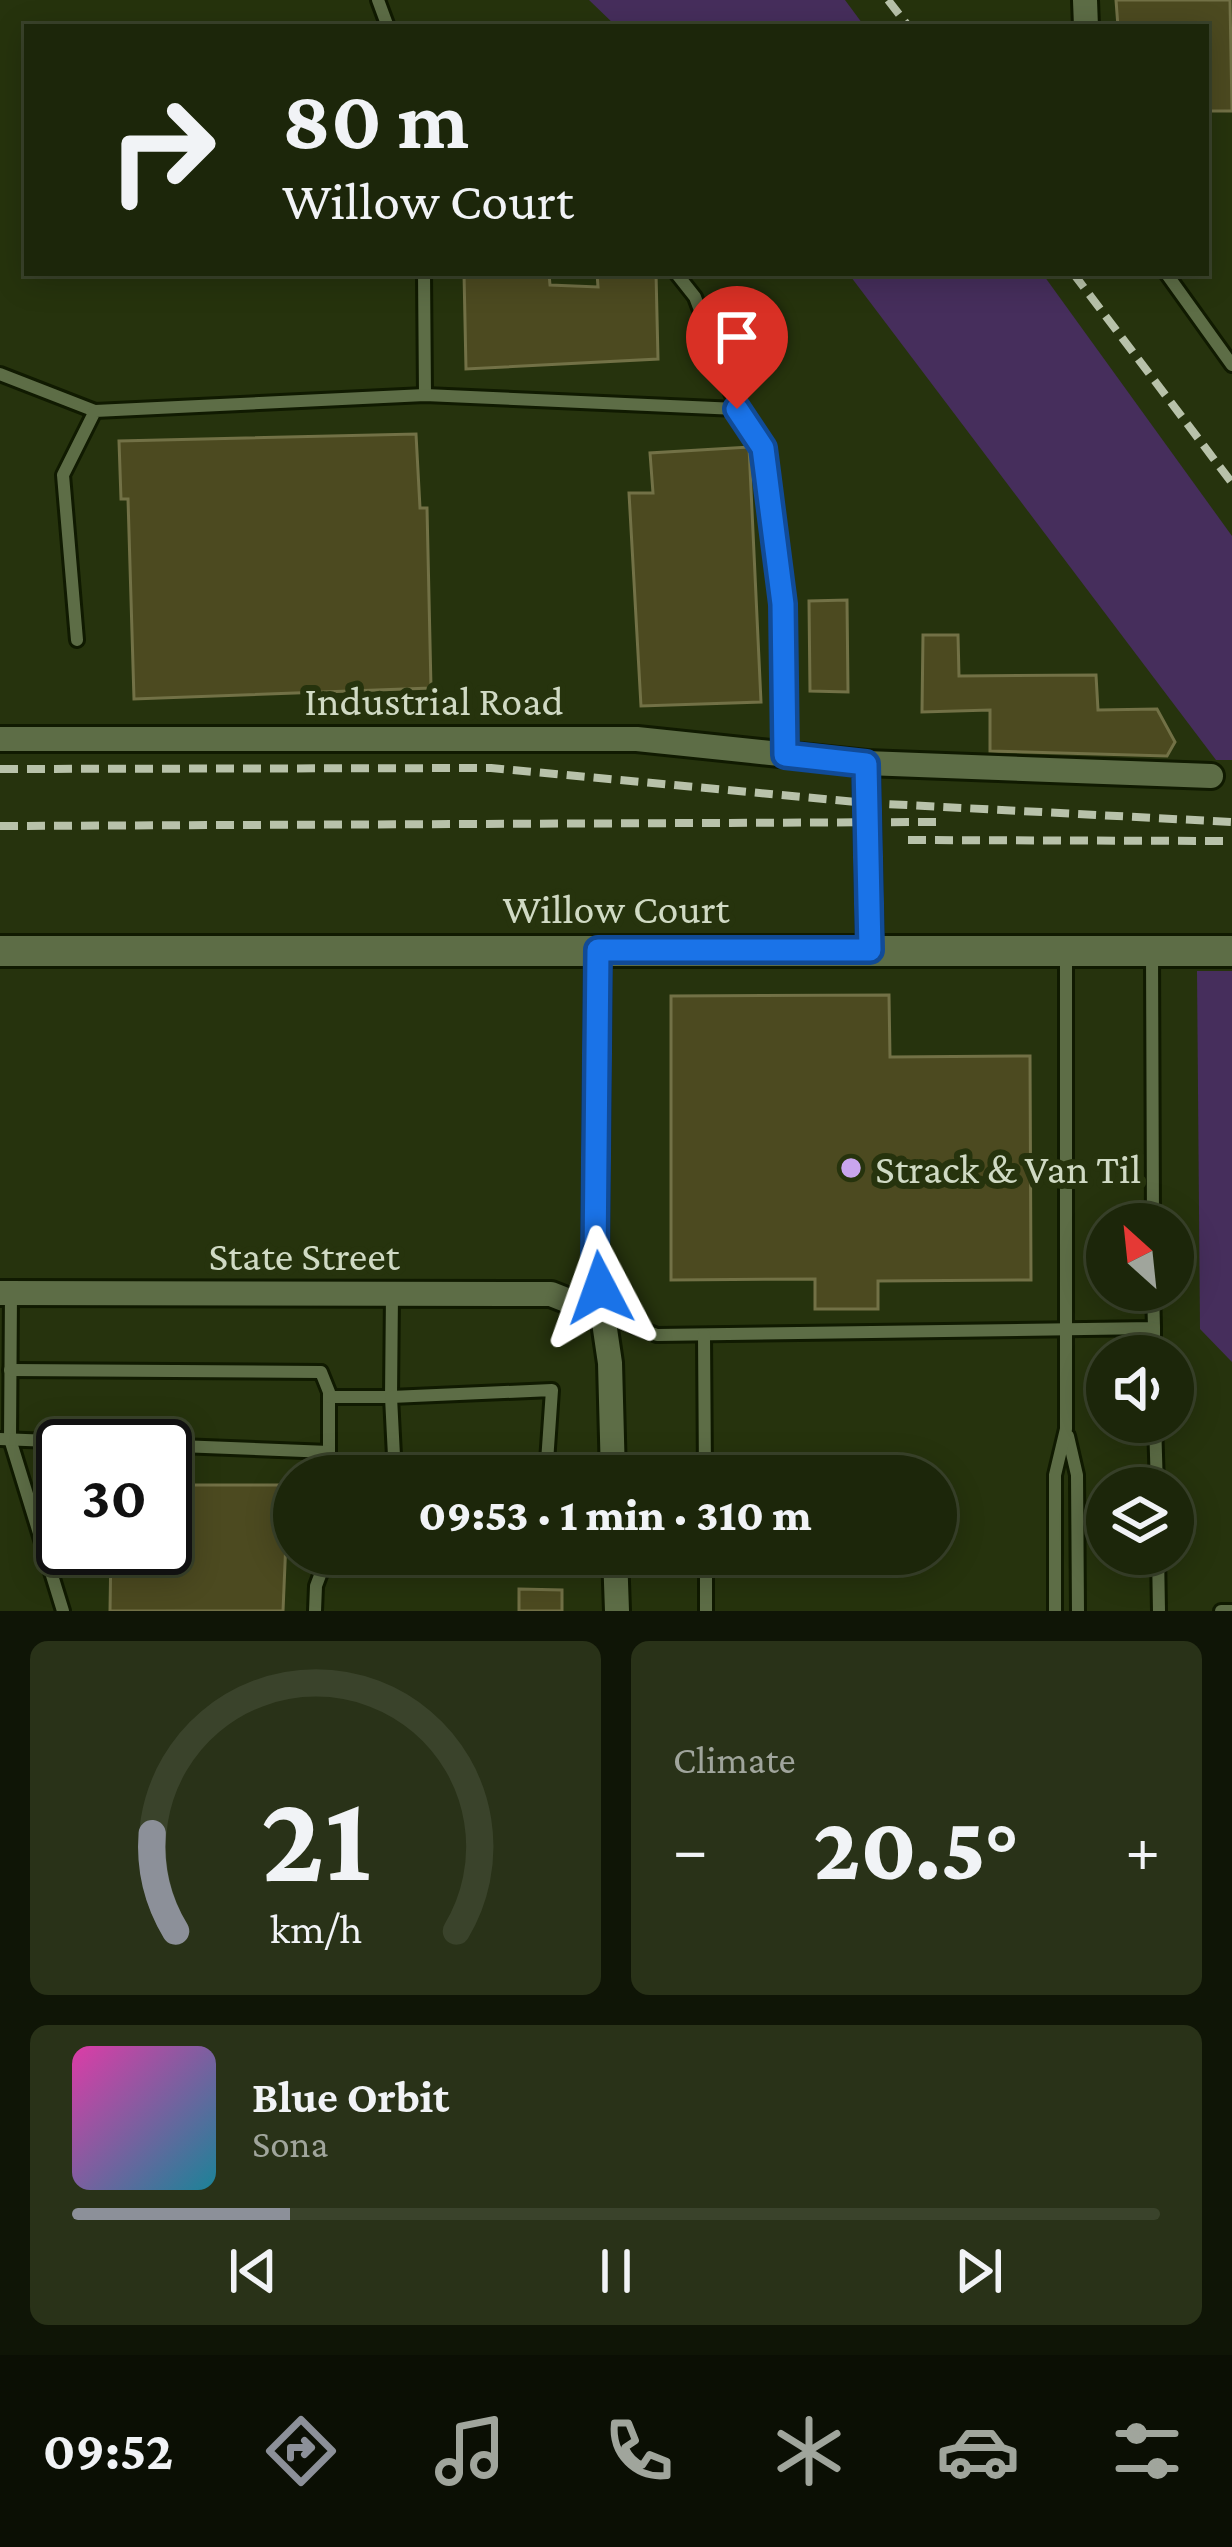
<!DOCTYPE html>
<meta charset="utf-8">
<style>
body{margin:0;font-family:"Crimson Pro",serif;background:#293218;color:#f1f3f6;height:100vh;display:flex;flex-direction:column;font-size:45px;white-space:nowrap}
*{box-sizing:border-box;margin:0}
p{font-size:39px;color:#a0a59c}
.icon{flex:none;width:66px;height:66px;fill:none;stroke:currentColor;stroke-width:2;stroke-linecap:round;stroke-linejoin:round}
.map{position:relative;height:1611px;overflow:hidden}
.sheet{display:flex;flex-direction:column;gap:30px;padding:30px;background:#0f1506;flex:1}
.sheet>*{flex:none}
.guide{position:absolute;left:24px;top:24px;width:1185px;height:252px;border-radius:0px;box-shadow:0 6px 30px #0003,0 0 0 3px #3a432b;background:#1c260a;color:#f1f3f6;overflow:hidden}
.needle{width:78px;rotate:333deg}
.buttons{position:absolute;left:1086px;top:1203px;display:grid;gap:24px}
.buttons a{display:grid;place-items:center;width:108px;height:108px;border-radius:50%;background:#1c260a;box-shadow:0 6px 30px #0003,0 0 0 3px #3a432b;font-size:60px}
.speed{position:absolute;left:36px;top:1419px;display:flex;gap:24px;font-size:60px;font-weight:700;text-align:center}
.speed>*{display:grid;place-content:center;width:156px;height:156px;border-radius:50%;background:#1c260a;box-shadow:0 6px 30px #0003,0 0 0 3px #3a432b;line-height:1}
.speed .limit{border:6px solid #111;border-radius:18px;background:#fff;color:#111}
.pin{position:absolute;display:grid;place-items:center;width:102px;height:102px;color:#fff;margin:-123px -51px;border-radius:50% 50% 50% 0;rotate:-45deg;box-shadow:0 0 12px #0007}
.pin .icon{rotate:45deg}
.me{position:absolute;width:132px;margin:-66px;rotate:356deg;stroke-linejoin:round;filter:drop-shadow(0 0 9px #0008)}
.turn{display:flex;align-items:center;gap:42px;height:252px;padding:0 60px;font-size:54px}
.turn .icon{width:156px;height:156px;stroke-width:2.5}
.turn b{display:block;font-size:84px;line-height:102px}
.big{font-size:90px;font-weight:800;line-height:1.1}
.sheet .card{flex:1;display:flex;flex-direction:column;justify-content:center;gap:18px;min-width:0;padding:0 42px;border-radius:18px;background:#293218}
.sheet .dial{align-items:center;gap:0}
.dial svg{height:312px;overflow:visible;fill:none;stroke:#3a432b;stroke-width:7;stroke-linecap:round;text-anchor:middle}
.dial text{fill:#f1f3f6;stroke:none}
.song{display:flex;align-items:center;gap:36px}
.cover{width:144px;height:144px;border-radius:18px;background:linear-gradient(135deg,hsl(320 70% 55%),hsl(190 70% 35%))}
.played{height:12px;border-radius:6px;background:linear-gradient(90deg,#8c9099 20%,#3a432b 20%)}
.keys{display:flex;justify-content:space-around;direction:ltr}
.heat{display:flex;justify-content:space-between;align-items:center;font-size:66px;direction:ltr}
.sheet .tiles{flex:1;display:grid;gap:30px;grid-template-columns:1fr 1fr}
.card:last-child{grid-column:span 2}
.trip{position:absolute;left:273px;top:1455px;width:684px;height:120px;border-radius:60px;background:#1c260a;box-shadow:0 6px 30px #0003,0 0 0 3px #3a432b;font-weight:800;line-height:120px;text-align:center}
.menu{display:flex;height:192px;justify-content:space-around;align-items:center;background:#0b0f04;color:#a0a59c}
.menu .icon{width:84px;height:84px}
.menu .active{color:#8c9099}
.menu b{font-size:54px;color:#f1f3f6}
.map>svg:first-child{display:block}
</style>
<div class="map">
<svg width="1232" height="1611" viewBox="0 0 1232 1611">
<rect width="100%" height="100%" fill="#26330d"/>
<!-- green -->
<g fill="#462e5c">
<path d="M 589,0 L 845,0 L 865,27 L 617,27 Z"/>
<path d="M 848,273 L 1042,273 L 1232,536 L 1232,760 L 1216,760 Z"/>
<path d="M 1197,971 L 1232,971 L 1232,1362 L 1200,1329 Z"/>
</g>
<!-- building -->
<g fill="#4c4a20" stroke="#727146" stroke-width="3">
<path d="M 1116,0 L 1230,0 L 1232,111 L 1206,111 L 1206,27 L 1118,27 Z"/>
<path d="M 464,273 L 549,273 L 550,285 L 598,287 L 597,273 L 656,273 L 658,359 L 466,369 Z"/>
<path d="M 416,434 L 420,508 L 427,508 L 431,688 L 134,699 L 128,499 L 121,499 L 119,441 Z"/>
<path d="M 749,447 L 761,702 L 641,706 L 629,493 L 653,493 L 650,453 Z"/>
<path d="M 847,600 L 848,692 L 810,691 L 809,601 Z"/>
<path d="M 923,635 L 958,635 L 959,676 L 1096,675 L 1098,710 L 1157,709 L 1175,742 L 1167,756 L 990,751 L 990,710 L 922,712 Z"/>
<path d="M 889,995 L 890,1057 L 1030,1056 L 1031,1280 L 878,1281 L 878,1309 L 815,1309 L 815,1279 L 671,1280 L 671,996 Z"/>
<path d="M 165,1485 L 285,1485 L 286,1502 L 294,1501 L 294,1539 L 286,1540 L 283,1611 L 110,1611 L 111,1548 L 165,1548 Z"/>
<path d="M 519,1589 L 562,1590 L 562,1611 L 519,1611 Z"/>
</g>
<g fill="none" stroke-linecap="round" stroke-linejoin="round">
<!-- service casing -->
<g stroke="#101a01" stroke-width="18">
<g id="service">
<path d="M 378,0 L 388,27"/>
<path d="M 424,273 L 425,395"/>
<path d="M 676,273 L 695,297 L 737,409"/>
<path d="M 1166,273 L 1232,365"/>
<path d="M 0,374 L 95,411"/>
<path d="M 77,640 L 63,475 L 95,411 L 425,395 L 737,409 L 763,448 L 783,604 L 785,754"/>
<path d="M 1152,950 L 1153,1224"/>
<path d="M 11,1293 L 10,1439 L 63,1611"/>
<path d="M 605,1315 L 657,1335 L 1154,1328 L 1153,1290"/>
<path d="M 1154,1328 L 1154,1356"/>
<path d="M 704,1335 L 705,1476"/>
<path d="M 10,1370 L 321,1372 L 329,1392 L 329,1476"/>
<path d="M 329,1397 L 391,1397 L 392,1294"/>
<path d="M 1155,1422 L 1157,1488"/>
<path d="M 1068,1436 L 1077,1475 L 1078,1611"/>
<path d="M 0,1439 L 329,1452"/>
<path d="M 395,1476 L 391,1397 L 552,1390 L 546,1476"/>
<path d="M 425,1476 L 425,1468 L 547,1464"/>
<path d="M 706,1554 L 706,1611"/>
<path d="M 1158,1554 L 1159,1611"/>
<path d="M 315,1611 L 316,1586 L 328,1554"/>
<path d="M 1055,1611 L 1055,1475 L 1066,1429 L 1066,951"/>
<path d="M 1221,1611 L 1232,1611"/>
</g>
</g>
<!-- minor casing -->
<g stroke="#101a01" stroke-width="30">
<g id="minor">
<path d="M 1085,0 L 1086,27"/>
<path d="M 0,739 L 637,739 L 866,763 L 1211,776"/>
<path d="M 866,763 L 870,950"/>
<path d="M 598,950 L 595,1261 L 610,1363 L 613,1476"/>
<path d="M 0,1293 L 551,1294 L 604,1315"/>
<path d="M 615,1554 L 617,1611"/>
</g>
</g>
<!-- tertiary casing -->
<g stroke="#101a01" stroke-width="36">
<path id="tertiary" d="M 0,951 L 1232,951"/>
</g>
<!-- service -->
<use href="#service" stroke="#5d6d46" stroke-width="12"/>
<!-- minor -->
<use href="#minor" stroke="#5d6d46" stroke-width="24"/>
<!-- tertiary -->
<use href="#tertiary" stroke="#5d6d46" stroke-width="30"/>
<!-- rail -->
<g stroke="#b8c2aa" stroke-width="8" stroke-dasharray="18 9" stroke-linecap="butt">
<path d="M 888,0 L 909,27"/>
<path d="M 1073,273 L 1232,483"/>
<path d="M 0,769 L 491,768 L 867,803 L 1232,822"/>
<path d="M 0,826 L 936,822"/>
<path d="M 908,840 L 1232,841"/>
</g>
</g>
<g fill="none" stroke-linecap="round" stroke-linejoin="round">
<!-- route casing -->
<g stroke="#114b97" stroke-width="30">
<path id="route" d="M 600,1288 L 595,1261 L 598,950 L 870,950 L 866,764 L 785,755 L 783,604 L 763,448 L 737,409"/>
</g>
<!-- route -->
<use href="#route" stroke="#1a73e8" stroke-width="21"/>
</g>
<!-- markers -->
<circle fill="#c9a5ee" stroke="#26330d" stroke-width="4.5" cx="851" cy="1168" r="12"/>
<g text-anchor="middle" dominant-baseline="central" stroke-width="12" stroke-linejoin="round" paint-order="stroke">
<!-- street labels -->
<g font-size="42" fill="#d0dac4" stroke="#26330d">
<text x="434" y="700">Industrial Road</text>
<text x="616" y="908">Willow Court</text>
<text x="304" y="1255">State Street</text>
</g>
<!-- poi labels -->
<g font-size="42" fill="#d0dac4" stroke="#26330d" text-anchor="start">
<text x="875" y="1168">Strack &amp; Van Til</text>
</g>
</g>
</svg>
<div class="buttons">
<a><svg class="needle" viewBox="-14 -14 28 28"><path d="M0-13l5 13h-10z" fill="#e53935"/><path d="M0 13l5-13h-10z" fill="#a0a59c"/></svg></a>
<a><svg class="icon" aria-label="sound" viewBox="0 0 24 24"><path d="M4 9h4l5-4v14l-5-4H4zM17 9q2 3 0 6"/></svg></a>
<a><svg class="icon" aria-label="layers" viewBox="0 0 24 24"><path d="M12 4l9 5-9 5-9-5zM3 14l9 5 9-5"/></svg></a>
</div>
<div class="speed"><div class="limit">30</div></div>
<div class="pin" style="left:737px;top:409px;background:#d93025"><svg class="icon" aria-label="arrive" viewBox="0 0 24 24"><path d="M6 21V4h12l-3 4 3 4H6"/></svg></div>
<svg class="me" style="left:600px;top:1288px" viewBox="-20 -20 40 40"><path d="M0-17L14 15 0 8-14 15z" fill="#1a73e8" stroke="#fff" stroke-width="4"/></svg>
<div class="trip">09:53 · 1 min · 310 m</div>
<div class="guide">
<div class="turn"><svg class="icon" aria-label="right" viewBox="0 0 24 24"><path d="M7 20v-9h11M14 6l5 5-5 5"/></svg><div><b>80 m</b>Willow Court</div></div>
</div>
</div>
<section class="sheet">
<div class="tiles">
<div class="card dial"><svg viewBox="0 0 100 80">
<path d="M14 69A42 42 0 1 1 86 69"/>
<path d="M14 69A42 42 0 0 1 8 44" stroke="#8c9099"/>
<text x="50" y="56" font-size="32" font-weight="700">21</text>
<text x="50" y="72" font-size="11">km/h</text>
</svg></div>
<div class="card"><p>Climate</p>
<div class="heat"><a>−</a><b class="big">20.5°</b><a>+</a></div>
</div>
<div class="card">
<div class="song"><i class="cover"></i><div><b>Blue Orbit</b><p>Sona</p></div></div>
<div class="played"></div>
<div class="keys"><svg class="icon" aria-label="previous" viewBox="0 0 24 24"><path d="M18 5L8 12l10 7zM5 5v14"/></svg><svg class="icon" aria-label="pause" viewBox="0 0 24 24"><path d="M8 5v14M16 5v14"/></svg><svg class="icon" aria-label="next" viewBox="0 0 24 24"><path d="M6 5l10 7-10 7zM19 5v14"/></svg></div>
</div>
</div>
</section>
<nav class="menu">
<b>09:52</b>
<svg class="icon active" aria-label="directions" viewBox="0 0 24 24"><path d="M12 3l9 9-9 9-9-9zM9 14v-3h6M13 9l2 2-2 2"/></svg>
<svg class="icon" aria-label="music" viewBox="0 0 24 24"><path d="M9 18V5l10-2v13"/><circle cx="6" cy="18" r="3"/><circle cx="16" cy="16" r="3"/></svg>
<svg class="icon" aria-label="phone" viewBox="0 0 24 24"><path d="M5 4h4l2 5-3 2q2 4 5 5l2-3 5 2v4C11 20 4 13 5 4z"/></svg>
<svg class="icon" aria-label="climate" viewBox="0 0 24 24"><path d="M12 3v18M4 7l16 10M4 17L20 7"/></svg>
<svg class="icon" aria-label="car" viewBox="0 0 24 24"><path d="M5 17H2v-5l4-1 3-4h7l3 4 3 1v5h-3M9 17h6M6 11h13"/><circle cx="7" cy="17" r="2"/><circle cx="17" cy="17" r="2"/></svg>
<svg class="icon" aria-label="filters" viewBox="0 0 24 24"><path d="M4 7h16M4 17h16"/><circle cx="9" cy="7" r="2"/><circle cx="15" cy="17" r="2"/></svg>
</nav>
